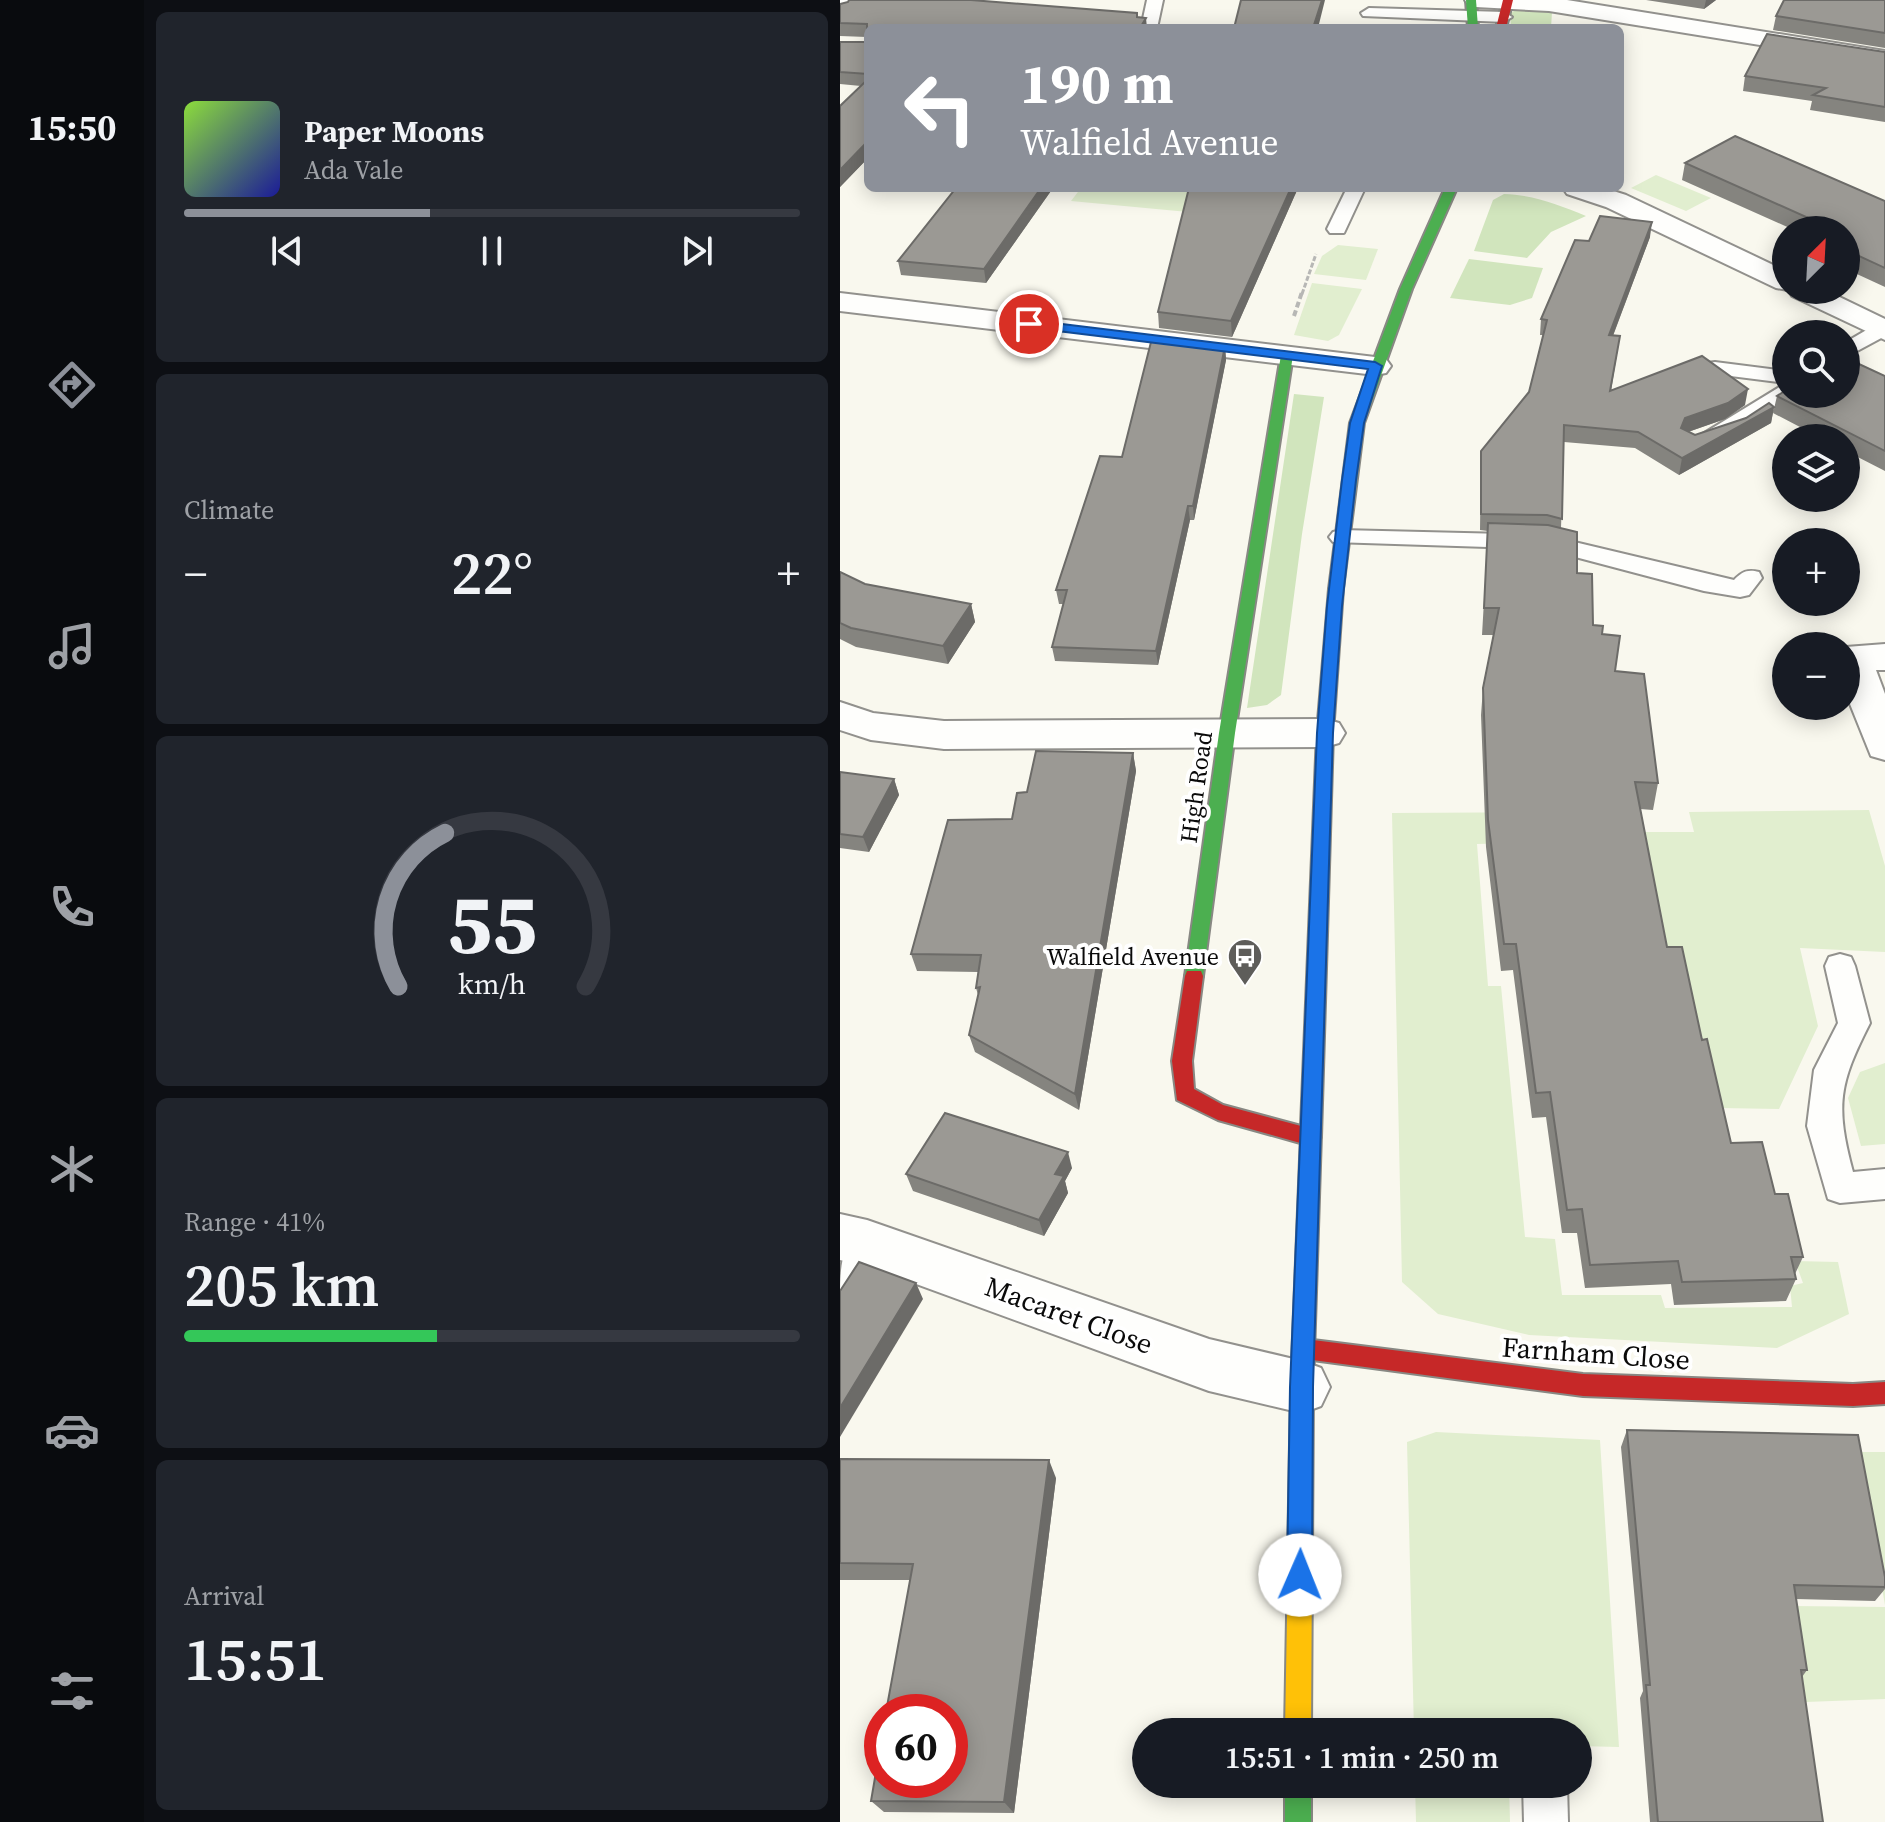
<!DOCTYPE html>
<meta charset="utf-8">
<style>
body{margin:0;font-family:"Source Serif 4",serif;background:#20242c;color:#f1f3f6;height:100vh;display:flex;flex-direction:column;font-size:30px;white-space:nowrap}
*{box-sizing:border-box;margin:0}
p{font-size:26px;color:#9ea1a6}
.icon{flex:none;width:44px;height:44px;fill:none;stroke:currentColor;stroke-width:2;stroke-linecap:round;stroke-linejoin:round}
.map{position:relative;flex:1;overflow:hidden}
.panel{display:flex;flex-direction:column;gap:12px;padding:12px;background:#0d0f14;width:696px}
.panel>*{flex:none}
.top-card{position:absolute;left:24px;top:24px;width:760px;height:168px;border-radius:12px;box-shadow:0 4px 20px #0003;background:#8c9099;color:#fff;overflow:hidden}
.needle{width:52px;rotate:24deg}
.controls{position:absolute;left:932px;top:216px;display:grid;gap:16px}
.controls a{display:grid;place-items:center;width:88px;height:88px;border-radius:50%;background:#171b24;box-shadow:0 4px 20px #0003;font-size:40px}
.speed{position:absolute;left:24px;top:1694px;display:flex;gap:16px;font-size:40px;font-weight:700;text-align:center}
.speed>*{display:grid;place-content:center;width:104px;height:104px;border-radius:50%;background:#171b24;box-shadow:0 4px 20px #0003;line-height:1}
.speed .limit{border:12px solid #d22;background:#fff;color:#111}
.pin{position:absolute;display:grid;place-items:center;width:68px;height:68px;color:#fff;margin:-34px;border:4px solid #fff;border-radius:50%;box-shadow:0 2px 8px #0007}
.me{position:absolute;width:88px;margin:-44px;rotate:1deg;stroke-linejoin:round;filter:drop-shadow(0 0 6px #0008)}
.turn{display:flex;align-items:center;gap:28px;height:168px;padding:0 24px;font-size:36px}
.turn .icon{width:104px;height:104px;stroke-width:2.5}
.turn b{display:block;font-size:56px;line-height:68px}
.big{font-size:60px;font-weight:600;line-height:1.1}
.panel .card{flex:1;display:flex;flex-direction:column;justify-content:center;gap:12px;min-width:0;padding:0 28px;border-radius:12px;background:#20242c}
.panel .dial{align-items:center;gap:0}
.dial svg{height:208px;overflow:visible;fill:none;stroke:#363941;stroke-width:7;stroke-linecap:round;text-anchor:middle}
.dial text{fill:#f1f3f6;stroke:none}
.song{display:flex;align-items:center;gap:24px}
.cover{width:96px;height:96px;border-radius:12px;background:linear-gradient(135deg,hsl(90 70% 55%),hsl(240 70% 35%))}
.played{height:8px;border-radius:4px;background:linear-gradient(90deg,#8c9099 40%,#363941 40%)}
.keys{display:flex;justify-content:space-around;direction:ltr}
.heat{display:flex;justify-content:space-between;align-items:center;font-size:44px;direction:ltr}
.charge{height:12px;border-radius:6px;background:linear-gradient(90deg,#34c759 41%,#363941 0)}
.trip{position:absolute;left:292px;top:1718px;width:460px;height:80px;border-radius:40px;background:#171b24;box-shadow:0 4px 20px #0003;font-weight:600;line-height:80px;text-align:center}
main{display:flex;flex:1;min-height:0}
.tabs{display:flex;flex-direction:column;width:144px;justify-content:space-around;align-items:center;background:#090b0e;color:#9ea1a6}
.tabs .icon{width:56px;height:56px}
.tabs .selected{color:#8c9099}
.tabs b{font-size:36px;color:#f1f3f6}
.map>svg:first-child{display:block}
</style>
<main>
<nav class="tabs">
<b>15:50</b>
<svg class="icon selected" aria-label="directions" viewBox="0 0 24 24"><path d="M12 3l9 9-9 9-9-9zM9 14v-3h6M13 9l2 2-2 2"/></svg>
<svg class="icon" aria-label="music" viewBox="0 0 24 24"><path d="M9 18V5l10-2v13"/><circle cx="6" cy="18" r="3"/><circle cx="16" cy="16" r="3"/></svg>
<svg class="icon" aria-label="phone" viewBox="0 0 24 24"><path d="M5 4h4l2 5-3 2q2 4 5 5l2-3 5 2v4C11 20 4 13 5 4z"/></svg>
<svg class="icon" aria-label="climate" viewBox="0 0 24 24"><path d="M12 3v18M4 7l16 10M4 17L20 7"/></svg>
<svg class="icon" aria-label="car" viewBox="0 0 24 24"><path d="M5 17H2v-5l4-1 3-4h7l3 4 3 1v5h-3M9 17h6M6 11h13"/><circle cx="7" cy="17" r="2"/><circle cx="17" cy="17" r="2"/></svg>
<svg class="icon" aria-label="filters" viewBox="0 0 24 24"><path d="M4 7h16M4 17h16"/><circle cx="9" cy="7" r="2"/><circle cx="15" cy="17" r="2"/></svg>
</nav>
<section class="panel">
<div class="card">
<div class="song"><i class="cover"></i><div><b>Paper Moons</b><p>Ada Vale</p></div></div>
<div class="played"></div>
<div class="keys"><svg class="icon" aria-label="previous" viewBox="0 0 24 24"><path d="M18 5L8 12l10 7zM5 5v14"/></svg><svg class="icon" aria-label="pause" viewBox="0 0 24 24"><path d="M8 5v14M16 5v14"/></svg><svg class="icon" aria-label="next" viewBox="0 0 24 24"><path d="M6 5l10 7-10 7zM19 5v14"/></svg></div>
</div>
<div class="card"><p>Climate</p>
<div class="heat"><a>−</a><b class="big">22°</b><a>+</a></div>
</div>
<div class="card dial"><svg viewBox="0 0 100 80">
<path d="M14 69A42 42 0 1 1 86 69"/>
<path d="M14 69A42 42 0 0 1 32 10" stroke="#8c9099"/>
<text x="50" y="56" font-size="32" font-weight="700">55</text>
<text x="50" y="72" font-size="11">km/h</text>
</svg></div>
<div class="card"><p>Range · 41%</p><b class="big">205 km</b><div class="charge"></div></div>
<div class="card"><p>Arrival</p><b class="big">15:51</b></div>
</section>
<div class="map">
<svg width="1045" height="1822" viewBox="0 0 1045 1822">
<rect width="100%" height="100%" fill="#f9f8ee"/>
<!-- green -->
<g fill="#e1eecf">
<path d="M 816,175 L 871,198 L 846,211 L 791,188 Z"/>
<path d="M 241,188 L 359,191 L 348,212 L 231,201 Z"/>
<path d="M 498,245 L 538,249 L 526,280 L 474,274 L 482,256 Z"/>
<path d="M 472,283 L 522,289 L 499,335 L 488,341 L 454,335 Z"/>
<path d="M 1029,810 L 1045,866 L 1045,952 L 960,948 L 978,1026 L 939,1109 L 880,1108 L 820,967 L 792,832 L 854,832 L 849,812 Z"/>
<path d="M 716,812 L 721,842 L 637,844 L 648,986 L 661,986 L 685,1237 L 715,1239 L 722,1295 L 821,1295 L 825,1308 L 952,1307 L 950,1286 L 963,1283 L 955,1261 L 998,1262 L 1009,1314 L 937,1348 L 689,1335 L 598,1314 L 562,1282 L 552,813 Z"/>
<path d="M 1045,1063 L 1045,1144 L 1021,1146 L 1008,1098 L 1020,1072 Z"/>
<path d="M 596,1432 L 760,1440 L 779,1747 L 738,1746 L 738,1732 L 574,1732 L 567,1442 Z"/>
<path d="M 1018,1452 L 1045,1452 L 1045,1605 Z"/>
<path d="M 953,1606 L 1045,1607 L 1045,1699 L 966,1702 Z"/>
<path d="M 575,1784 L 669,1784 L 670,1822 L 576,1822 Z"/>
</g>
<!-- forest -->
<g fill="#d1e5bd">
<path d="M 679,7 L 698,7 L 712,12 L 711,28 L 671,28 L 670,14 Z"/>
<path d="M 664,194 C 694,195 719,205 746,216 L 711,232 L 687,258 L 634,251 L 653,200 Z"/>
<path d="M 629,259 L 703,268 L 692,298 L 670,305 L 610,298 Z"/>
<path d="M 454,394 L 484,397 L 462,534 L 441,695 L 427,705 L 407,708 Z"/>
</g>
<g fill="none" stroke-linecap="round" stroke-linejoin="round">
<!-- lane casing -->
<g stroke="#92918d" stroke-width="4">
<g id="lane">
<path d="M 307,0 L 323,0 L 317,28 L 301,28 Z"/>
<path d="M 529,8 L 664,12 L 672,17 L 664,22 L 523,16 L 521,13 Z"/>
<path d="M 507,188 L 525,188 L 504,233 L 490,233 L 487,229 Z"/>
<path d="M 1045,324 L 1045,336 L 1006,357 L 1006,342 L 1035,325 Z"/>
<path d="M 875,362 L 946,371 L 946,383 L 867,373 L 864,368 L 867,363 Z"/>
<path d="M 946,383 L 946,394 L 954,395 L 902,432 L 872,442 L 861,435 Z"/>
<path d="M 501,530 L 705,535 L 894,580 C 902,572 907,569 919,572 L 922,578 L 909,595 L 900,597 L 864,591 L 705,549 L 493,542 L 489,537 L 493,532 Z"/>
<path d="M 1000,954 L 1011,957 L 1015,966 L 1030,1023 C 999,1084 995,1105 1013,1172 L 1045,1169 L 1045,1199 L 1000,1203 L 988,1199 L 967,1126 L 974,1070 L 998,1023 L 985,966 L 989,957 Z"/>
<path d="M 27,1227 L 39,1232 L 45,1243 L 13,1295 L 0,1299 C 0,1270 0,1239 27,1227 Z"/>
<path d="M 683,1784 L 727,1784 L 728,1822 L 684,1822 Z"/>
</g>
</g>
<!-- street casing -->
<g stroke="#92918d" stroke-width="4">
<g id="street">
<path d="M 0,0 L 18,0 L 8,13 L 0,15 Z"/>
<path d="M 625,0 L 727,0 L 1045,51 L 1045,65 L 709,11 L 636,7 L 628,5 Z"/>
<path d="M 723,188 L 764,188 L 786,195 L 946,271 L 946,290 L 985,290 L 1045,319 L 1045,340 L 952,296 L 948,290 L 936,288 L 766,207 L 727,194 Z"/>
<path d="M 0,293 L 535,357 L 546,359 L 551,366 L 546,373 L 535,375 L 0,311 Z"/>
<path d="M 1045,644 L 1045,670 L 1036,670 L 1045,694 L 1045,760 L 1031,756 L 1006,694 L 1006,647 Z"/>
<path d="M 0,702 L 33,713 L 104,721 L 485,719 L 499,723 L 505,733 L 499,743 L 485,747 L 104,749 L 31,740 L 0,730 Z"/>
<path d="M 0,1214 L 27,1220 L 369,1339 L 462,1361 L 481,1368 L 490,1387 L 481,1406 L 462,1413 L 369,1391 L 27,1266 L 0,1260 Z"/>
</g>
</g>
<!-- fast casing -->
<g stroke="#888883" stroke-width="4">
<g id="fast">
<path d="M 626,0 L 636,0 L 638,28 L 628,28 Z"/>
<path d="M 605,188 L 617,188 L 572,289 L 524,423 L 503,589 L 496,594 L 491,592 L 489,589 L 510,423 L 560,289 Z"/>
<path d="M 447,351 L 453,355 L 395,733 L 363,976 L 361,981 L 347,981 L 345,976 L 379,733 L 441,355 Z"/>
<rect x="445" y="1784" width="26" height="38"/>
</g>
</g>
<!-- slow casing -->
<g stroke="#888883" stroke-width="4">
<path id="slow" d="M 471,1125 L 478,1128 L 481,1134 L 473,1387 L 471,1732 L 445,1732 L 451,1387 L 461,1134 L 464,1128 Z"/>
</g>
<!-- jam casing -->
<g stroke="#888883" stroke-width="4">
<g id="jam">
<path d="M 663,0 L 673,0 L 666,28 L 656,28 Z"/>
<path d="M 496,584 L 503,589 L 493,733 L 481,1137 L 478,1143 L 471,1146 L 378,1120 L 337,1100 L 332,1061 L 345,976 L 347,971 L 361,971 L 363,976 L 352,1061 L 354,1089 L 383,1105 L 461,1126 L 477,733 L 489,589 Z"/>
<path d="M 465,1339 L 743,1374 L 1013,1384 L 1045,1382 L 1045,1404 L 1013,1406 L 743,1396 L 465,1359 L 457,1356 L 454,1349 L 457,1342 Z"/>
</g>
</g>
<!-- path-far1 -->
<path stroke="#b7b7b5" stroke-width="3" stroke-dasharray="5 2" stroke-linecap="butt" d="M 462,294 L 476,254"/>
<!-- path -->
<path stroke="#b7b7b5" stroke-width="4" stroke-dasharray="6 3" stroke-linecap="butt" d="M 454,316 L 462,292"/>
<!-- lane -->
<use href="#lane" fill="#fefefc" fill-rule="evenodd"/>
<!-- street -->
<use href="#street" fill="#fefefc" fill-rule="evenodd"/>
<!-- fast -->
<use href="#fast" fill="#4caf50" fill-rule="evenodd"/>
<!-- slow -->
<use href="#slow" fill="#ffc107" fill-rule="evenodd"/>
<!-- jam -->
<use href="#jam" fill="#c62828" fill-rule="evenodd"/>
</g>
<!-- wall -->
<g fill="#85847f">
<path d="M 136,0 L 28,28 L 28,158 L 0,187 L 0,106 L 21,86 L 0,84 L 0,42 L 27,42 L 27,37 L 0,36 L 0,4 Z"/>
<path d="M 806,0 L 876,0 L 864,9 Z"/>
<path d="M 1045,0 L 1045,48 L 933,30 L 936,16 Z"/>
<path d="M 1045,52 L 1045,122 L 970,110 L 972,101 L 903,91 L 905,76 Z"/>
<path d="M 845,163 L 1045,201 L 1045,287 L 1006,269 L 1006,230 L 954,230 L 842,180 Z"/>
<path d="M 116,188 L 213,188 L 146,283 L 61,275 L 58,261 Z"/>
<path d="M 349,188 L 458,188 L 392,337 L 319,328 L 318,312 Z"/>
<path d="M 810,237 L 773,336 L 780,336 L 771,391 L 905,405 L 885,419 L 848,432 L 855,435 L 906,418 L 934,407 L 931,423 L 839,475 L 795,448 L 724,442 L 721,528 L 737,573 L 753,625 L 762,634 L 818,783 L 813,810 L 800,809 L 827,947 L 862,1040 L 891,1143 L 935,1194 L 963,1257 L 955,1274 L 956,1279 L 946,1301 L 834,1305 L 831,1284 L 745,1288 L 737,1233 L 722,1233 L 706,1117 L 692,1118 L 673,970 L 661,971 L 646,847 L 641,715 L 643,688 L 654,635 L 642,635 L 648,531 L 640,530 L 641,451 L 689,392 L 703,335 L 700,335 L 701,319 L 749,241 Z"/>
<path d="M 385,346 L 386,360 L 354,520 L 350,520 L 318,665 L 215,661 L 212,647 L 224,604 L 219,604 L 216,590 L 282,457 Z"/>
<path d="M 1045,376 L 1045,471 L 1006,451 L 1006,438 L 981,438 L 933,413 L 937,396 Z"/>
<path d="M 0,572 L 25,584 L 131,604 L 135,622 L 108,664 L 16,647 L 0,639 Z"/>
<path d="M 293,753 L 296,771 L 239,1110 L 135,1052 L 129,1035 L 138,995 L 136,988 L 138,972 L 77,971 L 71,954 L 172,819 L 187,792 Z"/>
<path d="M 0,772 L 54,779 L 59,795 L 29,852 L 0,848 Z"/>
<path d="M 232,1168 L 225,1181 L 228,1193 L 204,1236 L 73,1191 L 66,1174 Z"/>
<path d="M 787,1430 L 1045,1577 L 1045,1589 L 1035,1601 L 956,1599 L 967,1670 L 962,1677 L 983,1822 L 810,1822 L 800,1698 L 803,1691 L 781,1447 Z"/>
<path d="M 0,1459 L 216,1478 L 174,1813 L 44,1812 L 31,1801 L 70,1580 L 0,1580 Z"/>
</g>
<!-- shaded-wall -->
<g fill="#6c6b68">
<path d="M 482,0 L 485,0 L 478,28 L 473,28 Z"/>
<path d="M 866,0 L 876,0 L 864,9 Z"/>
<path d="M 306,18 L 307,28 L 300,28 Z"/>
<path d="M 28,141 L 28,158 L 0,187 L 0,170 Z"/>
<path d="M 201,188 L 213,188 L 146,283 L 144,269 Z"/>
<path d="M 451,188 L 458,188 L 392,337 L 391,321 Z"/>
<path d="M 812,222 L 810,237 L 767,351 L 769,335 Z"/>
<path d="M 385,346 L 386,360 L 354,520 L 353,506 Z"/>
<path d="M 908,389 L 905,405 L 885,419 L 842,434 L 841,428 L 845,418 Z"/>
<path d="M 934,407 L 931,423 L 839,475 L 842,458 Z"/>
<path d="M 348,506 L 350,520 L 318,665 L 316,651 Z"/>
<path d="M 131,604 L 135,622 L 108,664 L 103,646 Z"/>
<path d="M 293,753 L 296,771 L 239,1110 L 235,1094 Z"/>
<path d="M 54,779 L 59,795 L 29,852 L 23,837 Z"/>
<path d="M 228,1152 L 232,1168 L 225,1181 L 228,1193 L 204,1236 L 199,1220 L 215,1174 Z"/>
<path d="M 76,1283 L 83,1299 L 0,1437 L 0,1408 Z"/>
<path d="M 209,1460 L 216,1478 L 174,1813 L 164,1802 Z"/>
</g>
<!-- building -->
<g fill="#9b9994" stroke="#6c6b68" stroke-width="2">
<path d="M 9,0 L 131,0 L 297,13 L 297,17 L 306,18 L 300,28 L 28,28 L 28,74 L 0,72 L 0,42 L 27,42 L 27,24 L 0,23 L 0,4 L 8,2 Z"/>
<path d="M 401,0 L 482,0 L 473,28 L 394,28 Z"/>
<path d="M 944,0 L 1045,0 L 1045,33 L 936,16 Z"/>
<path d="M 927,34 L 1045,52 L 1045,107 L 973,95 L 986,88 L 905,76 Z"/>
<path d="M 28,79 L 28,141 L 0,170 L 0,106 Z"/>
<path d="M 895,136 L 1045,201 L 1045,268 L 1006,250 L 1006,230 L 964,230 L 958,228 L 973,220 L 845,163 Z"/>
<path d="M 116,188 L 201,188 L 144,269 L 58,261 Z"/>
<path d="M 349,188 L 451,188 L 391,321 L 318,312 Z"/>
<path d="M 760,216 L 812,222 L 769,335 L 780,336 L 770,391 L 862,356 L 908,389 L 888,403 L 845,418 L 841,428 L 855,435 L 906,418 L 929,403 L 934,407 L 842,458 L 798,432 L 724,425 L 722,519 L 707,515 L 641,514 L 641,451 L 689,392 L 707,320 L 701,319 L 735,240 L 749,241 Z"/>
<path d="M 312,338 L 385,346 L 353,506 L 348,506 L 316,651 L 212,647 L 227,590 L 216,590 L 260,456 L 282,457 Z"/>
<path d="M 1006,358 L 1045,376 L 1045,451 L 937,396 L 946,390 L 946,394 L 1006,394 Z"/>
<path d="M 648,523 L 708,525 L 737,532 L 737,573 L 752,574 L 753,625 L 763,626 L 762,634 L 780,636 L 775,671 L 804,674 L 818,783 L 795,782 L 827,947 L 842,947 L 862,1040 L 867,1039 L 891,1143 L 922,1142 L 935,1194 L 948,1194 L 963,1257 L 951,1257 L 956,1279 L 842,1282 L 838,1261 L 750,1265 L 742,1209 L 727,1210 L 710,1092 L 696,1093 L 676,944 L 664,944 L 648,820 L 643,688 L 659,608 L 644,608 Z"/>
<path d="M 0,572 L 25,584 L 131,604 L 103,646 L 11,628 L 0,623 Z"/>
<path d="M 196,751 L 293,753 L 235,1094 L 129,1035 L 140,987 L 136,988 L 141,955 L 71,954 L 108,820 L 172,819 L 177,793 L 187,792 Z"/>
<path d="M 0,772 L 54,779 L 23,837 L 0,834 Z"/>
<path d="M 105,1113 L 228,1152 L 215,1174 L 224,1176 L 199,1220 L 66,1174 Z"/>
<path d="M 19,1262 L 76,1283 L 0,1408 L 0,1291 Z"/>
<path d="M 787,1430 L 1018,1435 L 1045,1577 L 1045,1587 L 954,1585 L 967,1670 L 961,1670 L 983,1822 L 818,1822 L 806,1685 L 810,1685 Z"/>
<path d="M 0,1459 L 209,1460 L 164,1802 L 31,1801 L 42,1737 L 42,1780 L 110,1780 L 110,1712 L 46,1712 L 73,1564 L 0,1563 Z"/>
</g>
<!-- route -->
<path fill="#1a73e8" stroke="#114b97" stroke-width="2" d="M 189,320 L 535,362 L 542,366 L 524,423 L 516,480 L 502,606 L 493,733 L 473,1387 L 472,1575 L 469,1584 L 460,1587 L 451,1584 L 447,1575 L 450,1387 L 477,733 L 487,606 L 502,480 L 510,423 L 528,369 L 185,327 L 183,324 Z"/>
<!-- icons -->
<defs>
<g id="bus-pin" transform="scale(1.8)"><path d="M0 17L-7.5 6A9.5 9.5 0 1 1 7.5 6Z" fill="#5e5d5a" stroke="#fff"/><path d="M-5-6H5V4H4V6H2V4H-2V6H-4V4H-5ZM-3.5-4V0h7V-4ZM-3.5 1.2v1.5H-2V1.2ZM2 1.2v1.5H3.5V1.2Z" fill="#fff"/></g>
</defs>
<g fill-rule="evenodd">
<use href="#bus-pin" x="405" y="956"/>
</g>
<g text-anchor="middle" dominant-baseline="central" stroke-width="8" stroke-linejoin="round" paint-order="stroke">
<!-- street labels -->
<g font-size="24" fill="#0a0a0a" stroke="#fff">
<text transform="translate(356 787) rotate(-82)">High Road</text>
</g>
<!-- poi labels -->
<g font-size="24" fill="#0a0a0a" stroke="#fff" text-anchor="end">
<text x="379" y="956">Walfield Avenue</text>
</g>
<!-- near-street labels -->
<g font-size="28" fill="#0a0a0a" stroke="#fff">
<text transform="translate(229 1315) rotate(20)">Macaret Close</text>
<text transform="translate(756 1353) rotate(4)">Farnham Close</text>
</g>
</g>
</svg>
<div class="controls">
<a><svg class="needle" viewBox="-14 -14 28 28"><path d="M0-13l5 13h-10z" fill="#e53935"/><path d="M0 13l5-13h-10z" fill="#9ea1a6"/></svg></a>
<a><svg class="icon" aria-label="search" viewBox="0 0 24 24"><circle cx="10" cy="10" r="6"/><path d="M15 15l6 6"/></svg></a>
<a><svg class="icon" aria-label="layers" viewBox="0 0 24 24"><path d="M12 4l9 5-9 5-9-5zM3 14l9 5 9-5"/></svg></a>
<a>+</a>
<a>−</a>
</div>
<div class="speed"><div class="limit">60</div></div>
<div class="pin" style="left:189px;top:324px;background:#d93025"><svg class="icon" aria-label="arrive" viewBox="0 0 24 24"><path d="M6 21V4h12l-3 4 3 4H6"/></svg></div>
<svg class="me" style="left:460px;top:1575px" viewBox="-20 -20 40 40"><circle r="19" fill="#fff"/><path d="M0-13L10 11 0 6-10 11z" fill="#1a73e8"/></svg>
<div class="trip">15:51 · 1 min · 250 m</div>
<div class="top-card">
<div class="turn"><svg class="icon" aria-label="left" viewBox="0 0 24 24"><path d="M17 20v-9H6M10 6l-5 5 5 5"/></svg><div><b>190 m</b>Walfield Avenue</div></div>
</div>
</div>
</main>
